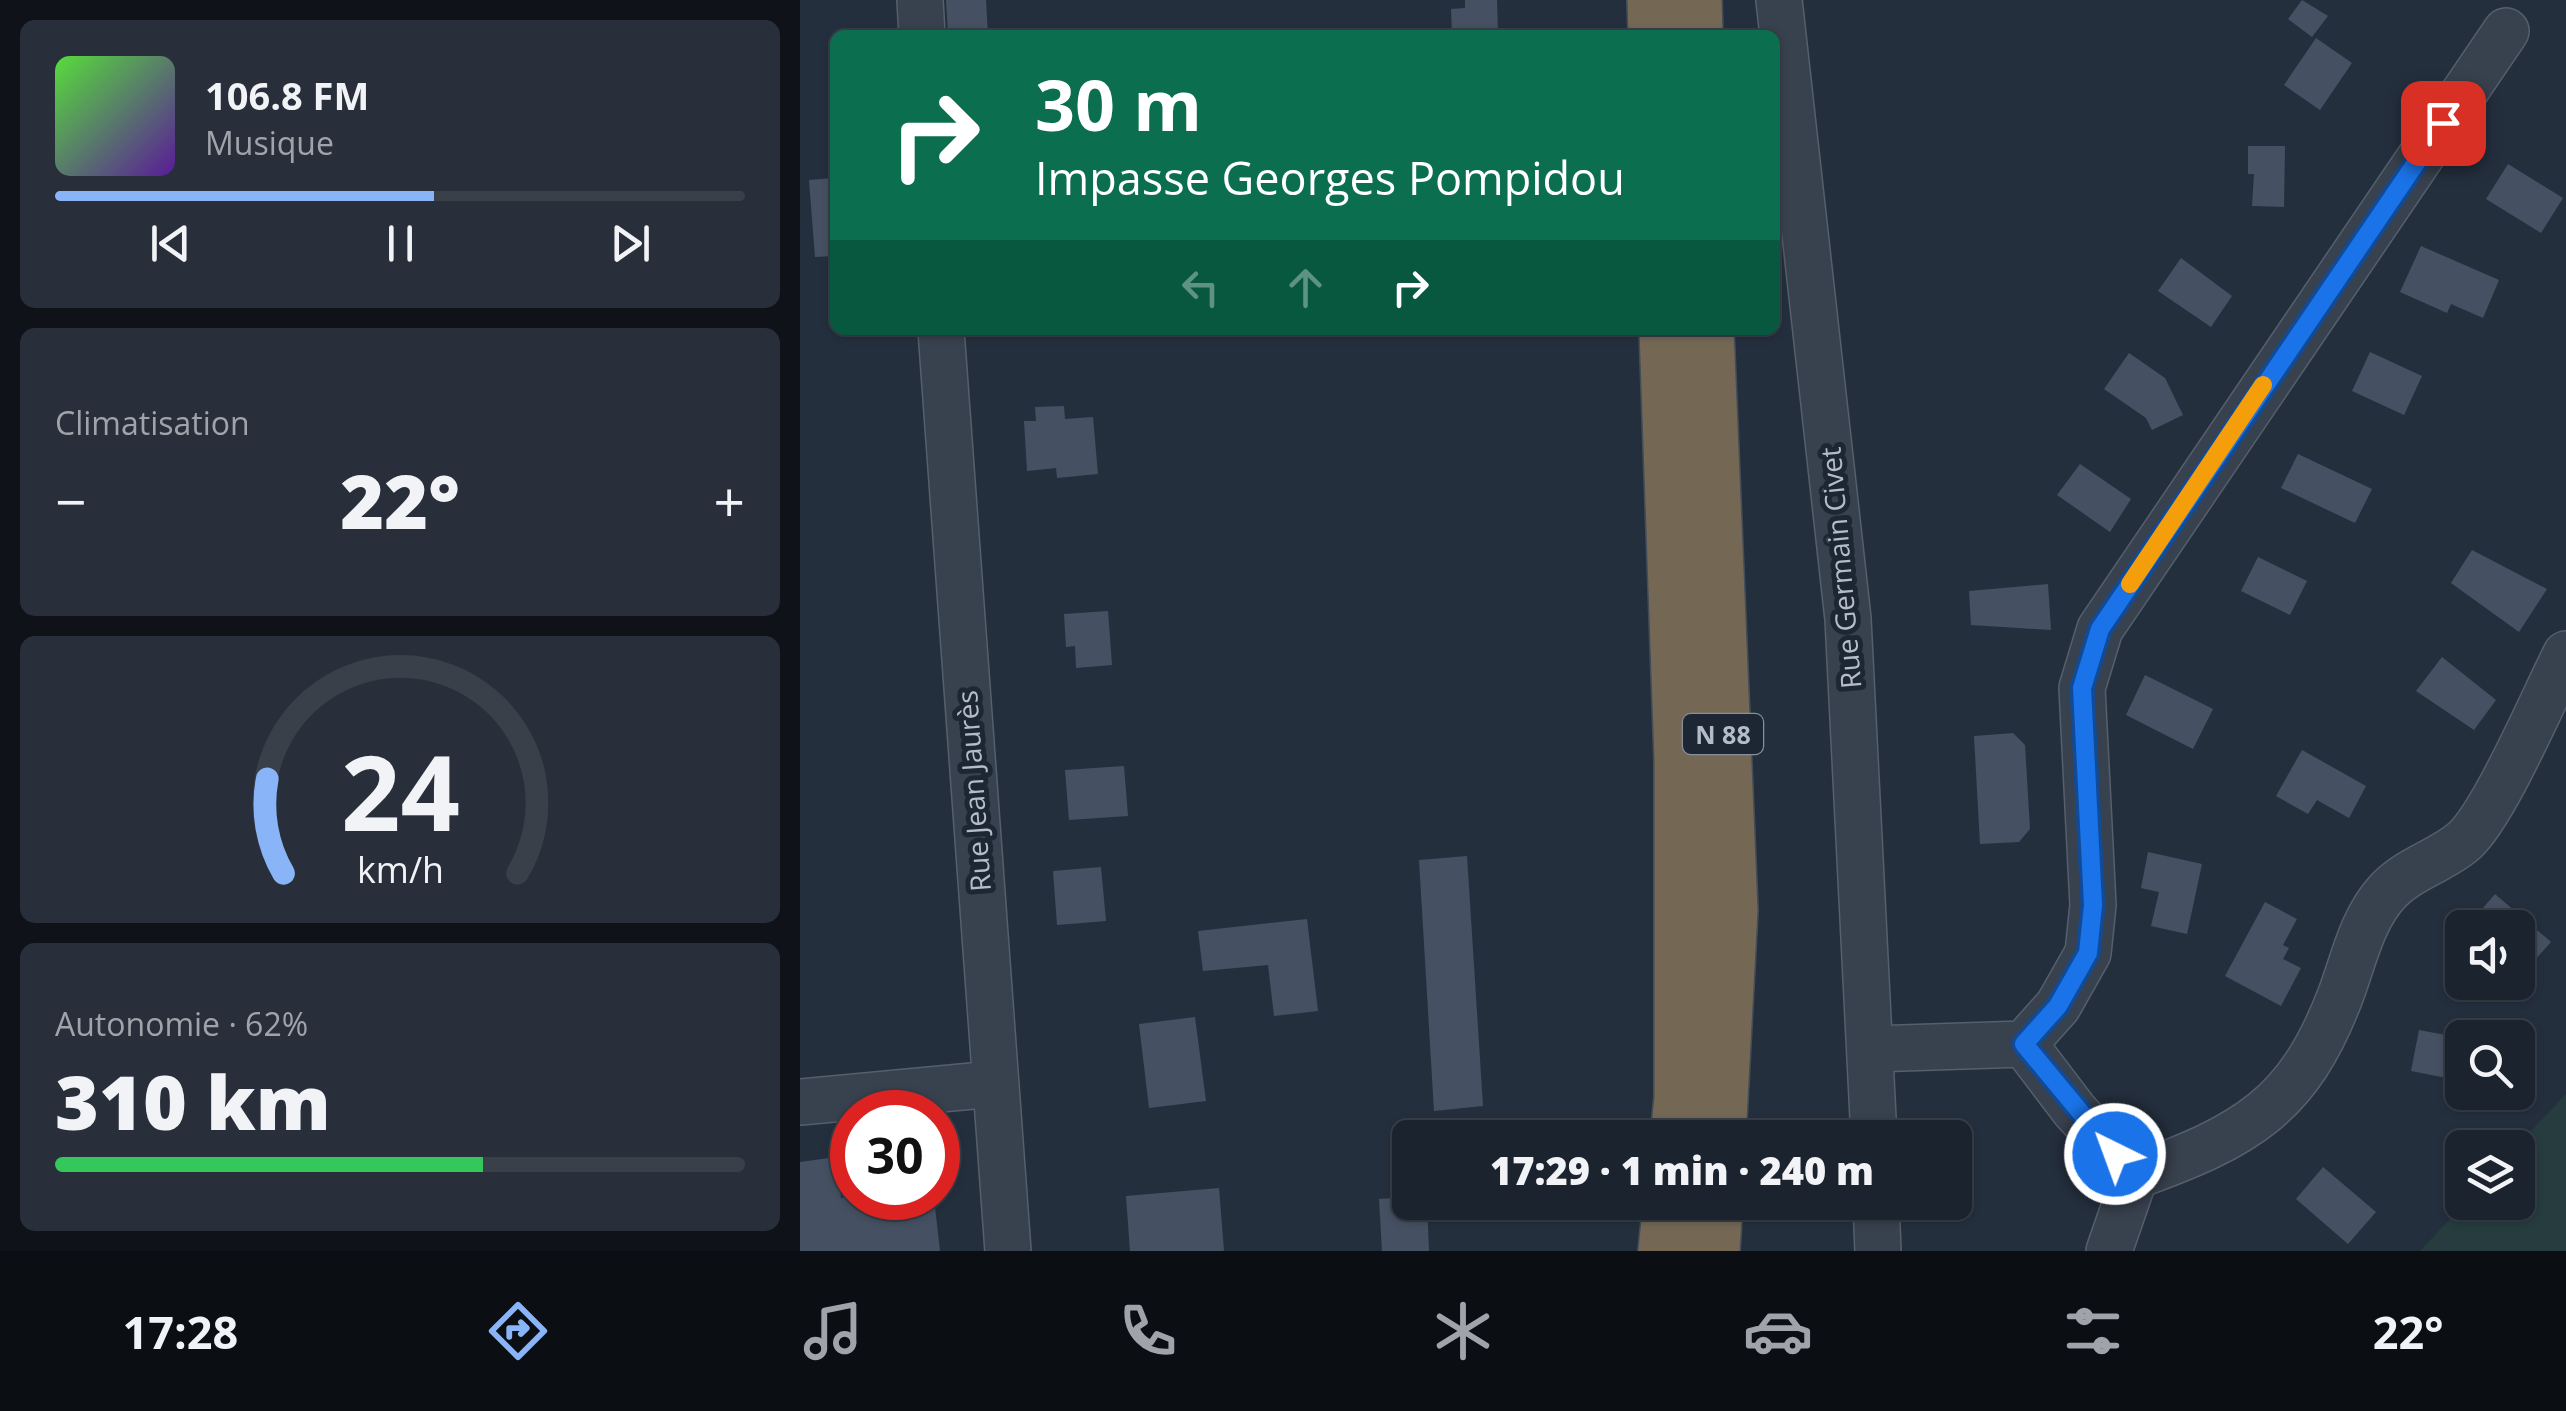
<!DOCTYPE html>
<html lang="fr">
<meta charset="utf-8">
<style>
body{margin:0;font-family:"Open Sans",sans-serif;background:#282f3a;color:#f1f3f6;height:100vh;display:flex;flex-direction:column;font-size:38px;white-space:nowrap}
*{box-sizing:border-box;margin:0}
p{font-size:32px;color:#a0a4aa}
.icon{flex:none;width:55px;height:55px;fill:none;stroke:currentColor;stroke-width:2;stroke-linecap:round;stroke-linejoin:round}
.map{position:relative;flex:1;overflow:hidden}
.drawer{display:flex;flex-direction:column;gap:20px;padding:20px;background:#0f1319;width:800px}
.drawer>*{flex:none}
.banner{position:absolute;left:30px;top:30px;width:950px;height:305px;border-radius:15px;box-shadow:0 2px 8px #0004,0 0 0 2px #39404a;background:#0b6e4f;color:#fff;overflow:hidden}
.buttons{position:absolute;left:1645px;top:910px;display:grid;gap:20px}
.buttons a{display:grid;place-items:center;width:90px;height:90px;border-radius:15px;background:#1b232e;box-shadow:0 2px 8px #0004,0 0 0 2px #39404a;font-size:50px}
.speed{position:absolute;left:30px;top:1090px;display:flex;gap:20px;font-size:50px;font-weight:700;text-align:center}
.speed>*{display:grid;place-content:center;width:130px;height:130px;border-radius:50%;background:#1b232e;box-shadow:0 2px 8px #0004,0 0 0 2px #39404a;line-height:1}
.speed .limit{border:15px solid #d22;background:#fff;color:#111}
.pin{position:absolute;display:grid;place-items:center;width:85px;height:85px;color:#fff;margin:-42px;border-radius:20px;box-shadow:0 5px 15px #0006}
.me{position:absolute;width:110px;margin:-55px;rotate:318deg;stroke-linejoin:round;filter:drop-shadow(0 0 8px #0008)}
.turn{display:flex;align-items:center;gap:35px;height:210px;padding:0 40px;font-size:45px}
.turn .icon{width:130px;height:130px;stroke-width:2.5}
.turn b{display:block;font-size:70px;line-height:85px}
.lanes{display:flex;align-items:center;height:95px;padding:0 40px;background:#0003;justify-content:center;gap:50px;direction:ltr}
.lanes .off{opacity:.35}
.big{font-size:75px;font-weight:800;line-height:1.1}
.drawer .card{flex:1;display:flex;flex-direction:column;justify-content:center;gap:15px;min-width:0;padding:0 35px;border-radius:15px;background:#282f3a}
.drawer .dial{align-items:center;gap:0}
.dial svg{height:260px;overflow:visible;fill:none;stroke:#39404a;stroke-width:7;stroke-linecap:round;text-anchor:middle}
.dial text{fill:#f1f3f6;stroke:none}
.song{display:flex;align-items:center;gap:30px}
.cover{width:120px;height:120px;border-radius:15px;background:linear-gradient(135deg,hsl(110 70% 55%),hsl(270 70% 35%))}
.played{height:10px;border-radius:5px;background:linear-gradient(90deg,#8ab4f8 55%,#39404a 55%)}
.keys{display:flex;justify-content:space-around;direction:ltr}
.heat{display:flex;justify-content:space-between;align-items:center;font-size:55px;direction:ltr}
.charge{height:15px;border-radius:8px;background:linear-gradient(90deg,#34c759 62%,#39404a 0)}
.trip{position:absolute;left:592px;top:1120px;width:580px;height:100px;border-radius:15px;background:#1b232e;box-shadow:0 2px 8px #0004,0 0 0 2px #39404a;font-weight:800;line-height:100px;text-align:center}
.tabs{display:flex;height:160px;justify-content:space-around;align-items:center;background:#0b0e12;color:#a0a4aa}
.tabs .icon{width:70px;height:70px}
.tabs .on{color:#8ab4f8}
.tabs b{font-size:45px;color:#f1f3f6}
main{display:flex;flex:1;min-height:0}
.map>svg:first-child{display:block}
</style>
<main>
<section class="drawer">
<div class="card">
<div class="song"><i class="cover"></i><div><b>106.8 FM</b><p>Musique</p></div></div>
<div class="played"></div>
<div class="keys"><svg class="icon" aria-label="previous" viewBox="0 0 24 24"><path d="M18 5L8 12l10 7zM5 5v14"/></svg><svg class="icon" aria-label="pause" viewBox="0 0 24 24"><path d="M8 5v14M16 5v14"/></svg><svg class="icon" aria-label="next" viewBox="0 0 24 24"><path d="M6 5l10 7-10 7zM19 5v14"/></svg></div>
</div>
<div class="card"><p>Climatisation</p>
<div class="heat"><a>−</a><b class="big">22°</b><a>+</a></div>
</div>
<div class="card dial"><svg viewBox="0 0 100 80">
<path d="M14 69A42 42 0 1 1 86 69"/>
<path d="M14 69A42 42 0 0 1 9 40" stroke="#8ab4f8"/>
<text x="50" y="56" font-size="32" font-weight="700">24</text>
<text x="50" y="72" font-size="11">km/h</text>
</svg></div>
<div class="card"><p>Autonomie · 62%</p><b class="big">310 km</b><div class="charge"></div></div>
</section>
<div class="map">
<svg width="1766" height="1251" viewBox="0 0 1766 1251">
<rect width="100%" height="100%" fill="#242f3e"/>
<!-- green -->
<path fill="#263c3f" d="M 1766,1094 L 1766,1251 L 1620,1251 L 1665,1203 L 1718,1202 L 1716,1147 Z"/>
<!-- building -->
<g fill="#455162">
<path d="M 146,0 L 186,0 L 188,35 L 148,35 Z"/>
<path d="M 665,0 L 697,0 L 698,35 L 652,35 L 651,9 L 665,8 Z"/>
<path d="M 1502,0 L 1528,16 L 1512,37 L 1488,19 Z"/>
<path d="M 1516,38 L 1552,63 L 1520,110 L 1484,85 Z"/>
<path d="M 1448,146 L 1485,146 L 1484,207 L 1452,206 L 1454,174 L 1448,174 Z"/>
<path d="M 1708,164 L 1763,198 L 1741,233 L 1686,199 Z"/>
<path d="M 35,178 L 35,256 L 15,257 L 9,180 Z"/>
<path d="M 1621,246 L 1699,280 L 1683,318 L 1651,304 L 1647,313 L 1600,292 Z"/>
<path d="M 1381,258 L 1432,296 L 1411,327 L 1358,291 Z"/>
<path d="M 1570,352 L 1622,376 L 1604,415 L 1552,391 Z"/>
<path d="M 1329,353 L 1365,378 L 1383,415 L 1352,430 L 1346,418 L 1304,389 Z"/>
<path d="M 264,406 L 265,419 L 293,417 L 298,474 L 257,478 L 256,468 L 227,471 L 224,421 L 236,421 L 235,407 Z"/>
<path d="M 1498,454 L 1572,489 L 1555,523 L 1481,488 Z"/>
<path d="M 1280,464 L 1331,499 L 1310,532 L 1257,495 Z"/>
<path d="M 1672,550 L 1747,589 L 1719,632 L 1651,583 Z"/>
<path d="M 1458,557 L 1507,581 L 1490,615 L 1441,591 Z"/>
<path d="M 1248,584 L 1251,630 L 1171,625 L 1169,591 Z"/>
<path d="M 308,611 L 312,665 L 276,668 L 275,646 L 266,647 L 264,614 Z"/>
<path d="M 1642,657 L 1696,700 L 1674,730 L 1616,691 Z"/>
<path d="M 1345,675 L 1413,709 L 1393,749 L 1326,715 Z"/>
<path d="M 1213,733 L 1225,745 L 1230,829 L 1219,842 L 1180,844 L 1174,736 Z"/>
<path d="M 1502,750 L 1566,786 L 1549,818 L 1517,800 L 1508,814 L 1476,796 Z"/>
<path d="M 324,766 L 328,816 L 269,820 L 265,770 Z"/>
<path d="M 1348,852 L 1402,864 L 1387,934 L 1351,926 L 1359,892 L 1341,888 Z"/>
<path d="M 667,856 L 683,1106 L 634,1111 L 619,860 Z"/>
<path d="M 301,867 L 306,921 L 257,925 L 253,871 Z"/>
<path d="M 1695,894 L 1751,942 L 1718,979 L 1718,928 L 1666,928 Z"/>
<path d="M 1465,902 L 1497,919 L 1483,945 L 1489,948 L 1483,959 L 1501,968 L 1481,1006 L 1425,976 Z"/>
<path d="M 507,919 L 518,1011 L 474,1016 L 468,965 L 403,971 L 398,931 Z"/>
<path d="M 395,1017 L 406,1101 L 349,1108 L 339,1024 Z"/>
<path d="M 1619,1030 L 1662,1038 L 1662,1081 L 1611,1071 Z"/>
<path d="M 36,1157 L 41,1198 L 134,1198 L 140,1251 L 0,1251 L 0,1162 Z"/>
<path d="M 1523,1167 L 1576,1212 L 1548,1244 L 1496,1199 Z"/>
<path d="M 419,1188 L 424,1251 L 330,1251 L 326,1196 Z"/>
<path d="M 610,1197 L 610,1202 L 627,1202 L 629,1251 L 582,1251 L 579,1199 Z"/>
</g>
<g fill="none" stroke-linecap="round" stroke-linejoin="round">
<!-- minor casing -->
<g stroke="#565f6c" stroke-width="48">
<g id="minor">
<path d="M 120,0 L 122,35"/>
<path d="M 979,0 L 1048,619 L 1074,1138"/>
<path d="M 141,330 L 208,1251"/>
<path d="M 1224,1044 L 1275,1111 L 1335,1176 L 1309,1251"/>
<path d="M 1072,1049 L 1224,1044 L 1258,1006 L 1288,953 L 1293,905 L 1282,688 L 1300,629 L 1706,31"/>
<path d="M 0,1102 L 194,1084"/>
<path d="M 1335,1176 C 1445,1136 1498,1108 1541,994 C 1554,959 1562,919 1588,891 C 1610,868 1641,861 1664,841 C 1695,813 1744,697 1766,654"/>
<path d="M 1076,1202 L 1078,1251"/>
</g>
</g>
<!-- highway casing -->
<g stroke="#434c59" stroke-width="58">
<g id="highway">
<path d="M 855,0 L 856,35"/>
<path d="M 894,0 L 895,35"/>
<path d="M 867,330 L 882,760 L 882,1098 L 878,1138"/>
<path d="M 906,330 L 930,910 L 918,1138"/>
<path d="M 866,1251 L 871,1202"/>
<path d="M 912,1251 L 915,1202"/>
</g>
</g>
<!-- minor -->
<use href="#minor" stroke="#38414e" stroke-width="45"/>
<!-- highway -->
<use href="#highway" stroke="#746855" stroke-width="55"/>
</g>
<g fill="none" stroke-linecap="round" stroke-linejoin="round">
<!-- route casing -->
<g stroke="#114b97" stroke-width="25">
<path id="route" d="M 1315,1154 L 1224,1044 L 1258,1006 L 1288,953 L 1293,905 L 1282,688 L 1300,629 L 1643,123"/>
</g>
<!-- route -->
<use href="#route" stroke="#1a73e8" stroke-width="18"/>
<!-- slow -->
<path stroke="#f59e0b" stroke-width="18" d="M 1330,584 L 1463,385"/>
</g>
<g text-anchor="middle" dominant-baseline="central" stroke-width="10" stroke-linejoin="round" paint-order="stroke">
<!-- shield labels -->
<rect fill="#1d2633" stroke="#878f9c" stroke-width="2.5" x="883" y="714" width="80" height="40" rx="8"/>
<g font-size="25" font-weight="bold" fill="#b4bcc9">
<text x="923" y="734">N 88</text>
</g>
<!-- street labels -->
<g font-size="28" fill="#b4bcc9" stroke="#1d2633">
<text transform="translate(1040 568) rotate(-95)">Rue Germain Civet</text>
<text transform="translate(173 791) rotate(-94)">Rue Jean Jaurès</text>
</g>
</g>
</svg>
<div class="buttons">
<a><svg class="icon" aria-label="sound" viewBox="0 0 24 24"><path d="M4 9h4l5-4v14l-5-4H4zM17 9q2 3 0 6"/></svg></a>
<a><svg class="icon" aria-label="search" viewBox="0 0 24 24"><circle cx="10" cy="10" r="6"/><path d="M15 15l6 6"/></svg></a>
<a><svg class="icon" aria-label="layers" viewBox="0 0 24 24"><path d="M12 4l9 5-9 5-9-5zM3 14l9 5 9-5"/></svg></a>
</div>
<div class="speed"><div class="limit">30</div></div>
<div class="pin" style="left:1643px;top:123px;background:#d93025"><svg class="icon" aria-label="arrive" viewBox="0 0 24 24"><path d="M6 21V4h12l-3 4 3 4H6"/></svg></div>
<svg class="me" style="left:1315px;top:1154px" viewBox="-20 -20 40 40"><circle r="17" fill="#1a73e8" stroke="#fff" stroke-width="3"/><path d="M0-11L8 9 0 5-8 9z" fill="#fff"/></svg>
<div class="trip">17:29 · 1 min · 240 m</div>
<div class="banner">
<div class="turn"><svg class="icon" aria-label="right" viewBox="0 0 24 24"><path d="M7 20v-9h11M14 6l5 5-5 5"/></svg><div><b>30 m</b>Impasse Georges Pompidou</div></div>
<div class="lanes"><svg class="icon off" aria-label="left" viewBox="0 0 24 24"><path d="M17 20v-9H6M10 6l-5 5 5 5"/></svg><svg class="icon off" aria-label="ahead" viewBox="0 0 24 24"><path d="M12 20V5M6 11l6-6 6 6"/></svg><svg class="icon" aria-label="right" viewBox="0 0 24 24"><path d="M7 20v-9h11M14 6l5 5-5 5"/></svg></div>
</div>
</div>
</main>
<nav class="tabs">
<b>17:28</b>
<svg class="icon on" aria-label="directions" viewBox="0 0 24 24"><path d="M12 3l9 9-9 9-9-9zM9 14v-3h6M13 9l2 2-2 2"/></svg>
<svg class="icon" aria-label="music" viewBox="0 0 24 24"><path d="M9 18V5l10-2v13"/><circle cx="6" cy="18" r="3"/><circle cx="16" cy="16" r="3"/></svg>
<svg class="icon" aria-label="phone" viewBox="0 0 24 24"><path d="M5 4h4l2 5-3 2q2 4 5 5l2-3 5 2v4C11 20 4 13 5 4z"/></svg>
<svg class="icon" aria-label="climate" viewBox="0 0 24 24"><path d="M12 3v18M4 7l16 10M4 17L20 7"/></svg>
<svg class="icon" aria-label="car" viewBox="0 0 24 24"><path d="M5 17H2v-5l4-1 3-4h7l3 4 3 1v5h-3M9 17h6M6 11h13"/><circle cx="7" cy="17" r="2"/><circle cx="17" cy="17" r="2"/></svg>
<svg class="icon" aria-label="filters" viewBox="0 0 24 24"><path d="M4 7h16M4 17h16"/><circle cx="9" cy="7" r="2"/><circle cx="15" cy="17" r="2"/></svg>
<b>22°</b>
</nav>
